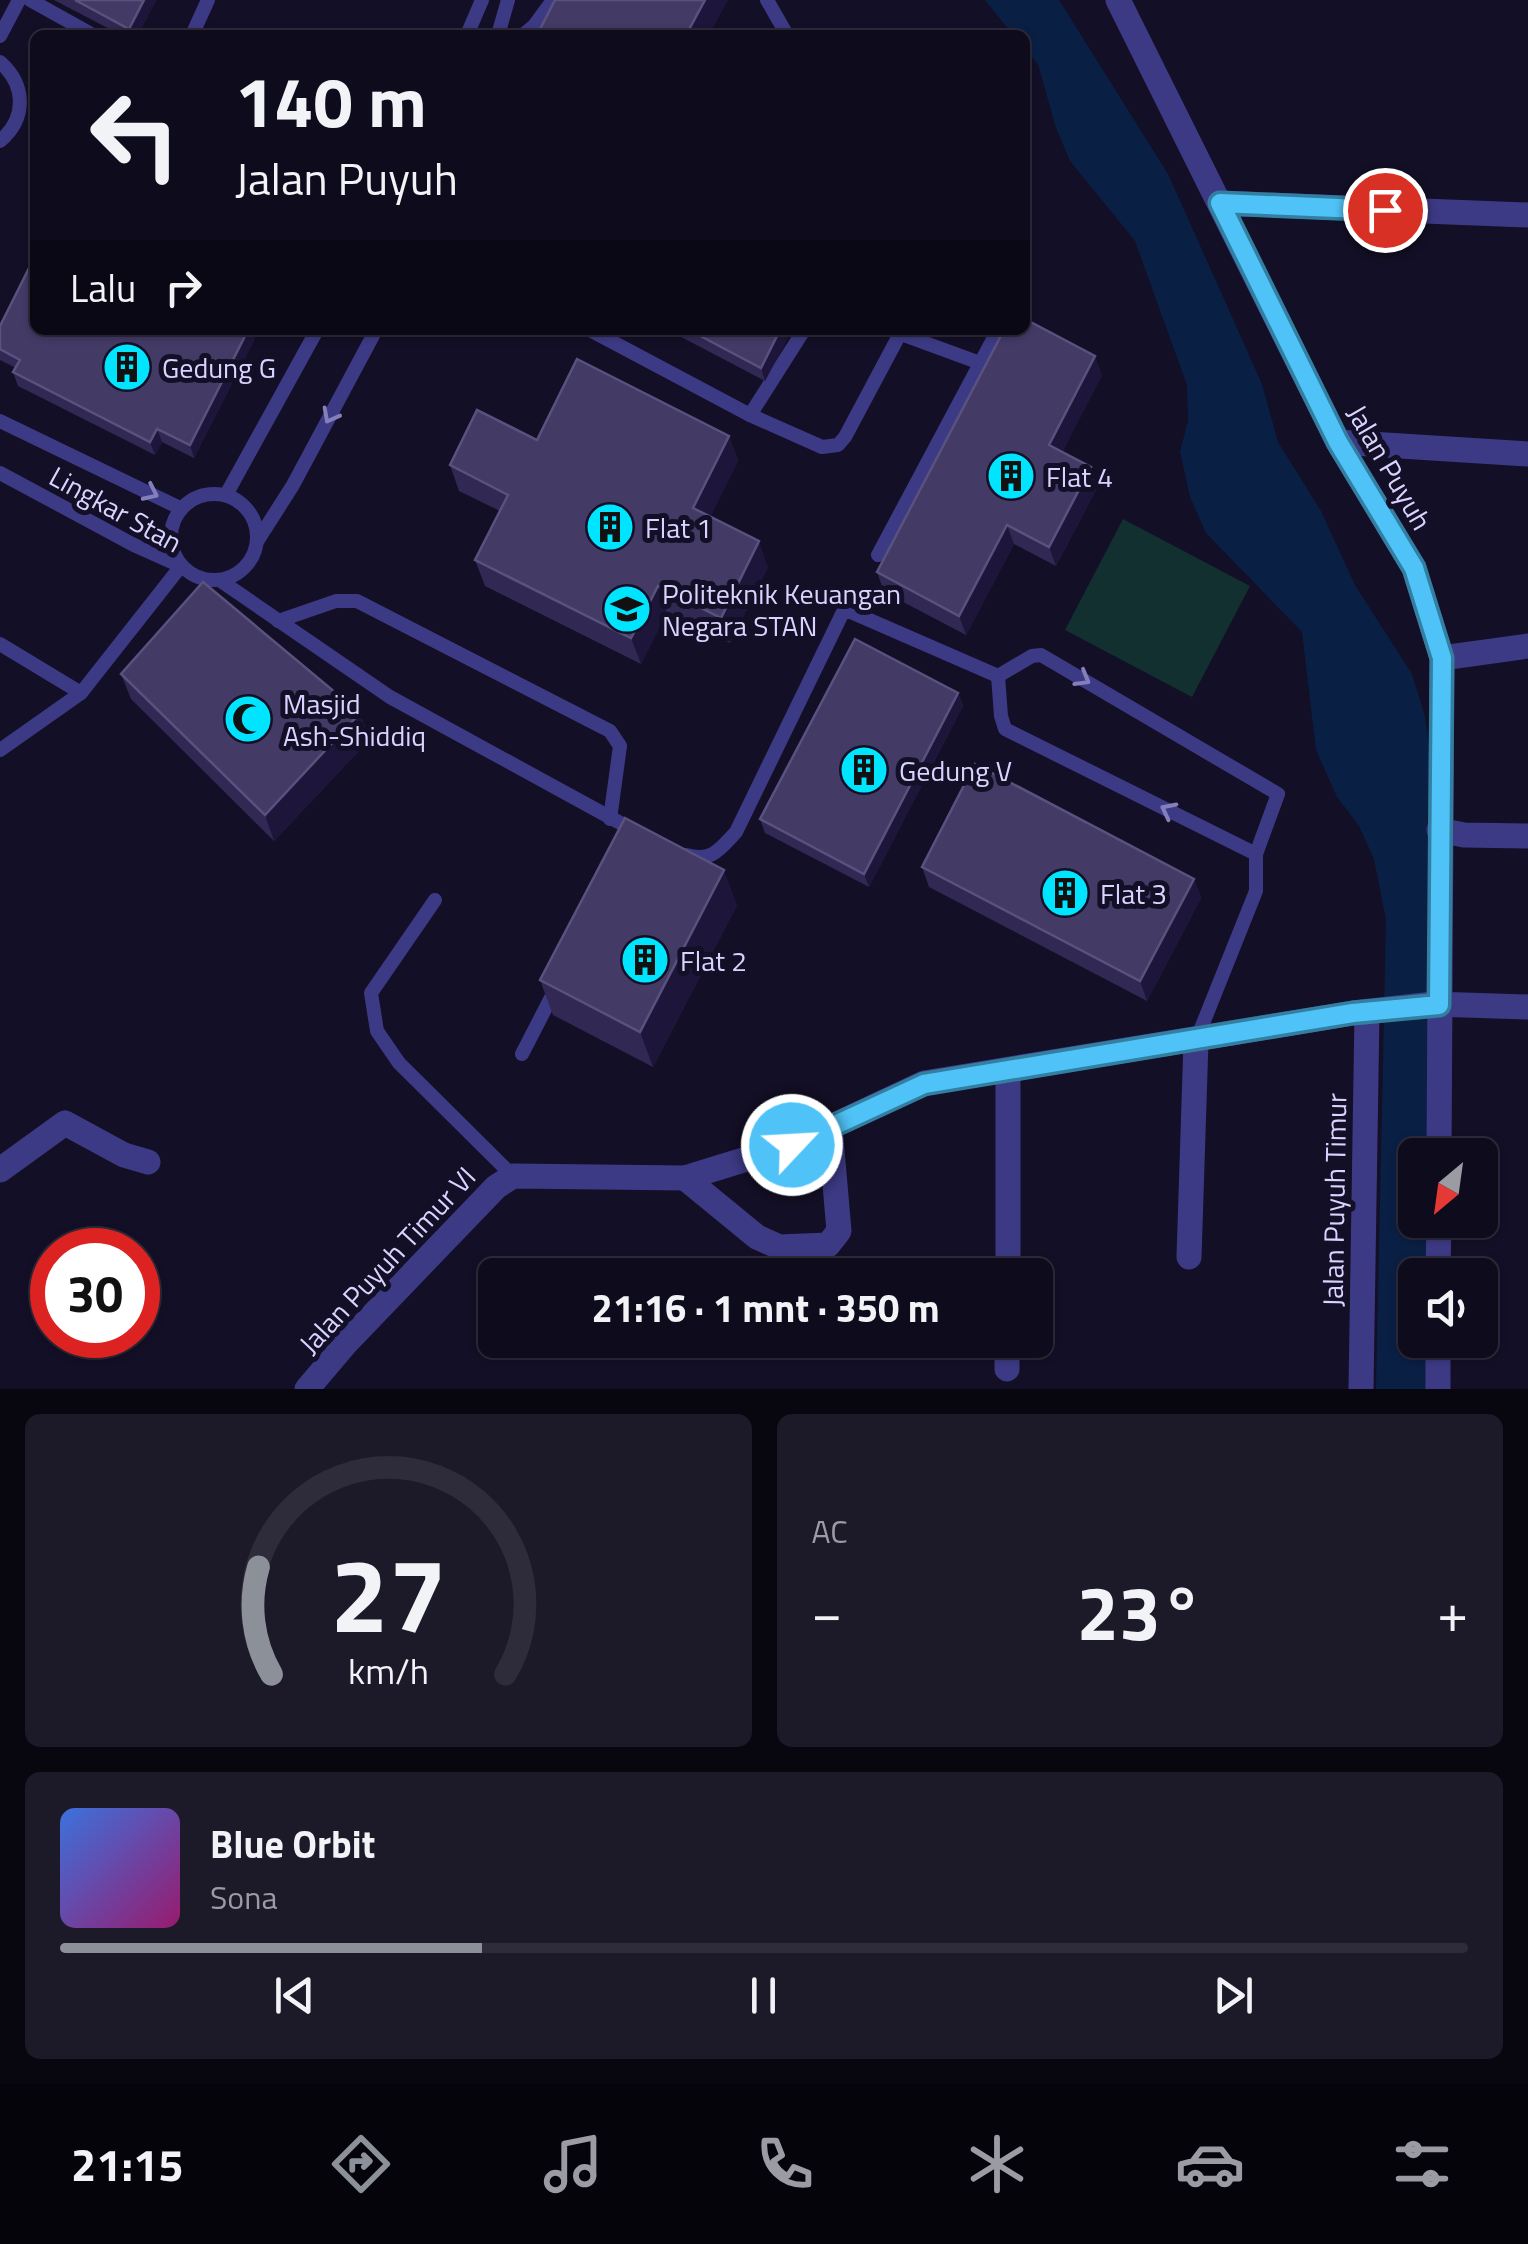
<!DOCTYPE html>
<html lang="id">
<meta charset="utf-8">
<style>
body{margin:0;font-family:"Titillium Web",sans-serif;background:#1c1929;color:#f1f3f6;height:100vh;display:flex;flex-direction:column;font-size:38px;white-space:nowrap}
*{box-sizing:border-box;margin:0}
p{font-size:32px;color:#9b9ba3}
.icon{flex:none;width:55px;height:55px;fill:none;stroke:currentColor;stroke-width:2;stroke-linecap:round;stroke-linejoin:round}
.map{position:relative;height:1389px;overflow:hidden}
.side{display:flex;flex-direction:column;gap:25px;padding:25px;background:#08060f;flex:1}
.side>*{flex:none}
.banner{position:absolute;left:30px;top:30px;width:1000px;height:305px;border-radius:15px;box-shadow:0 2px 8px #0004,0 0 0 2px #2e2b3b;background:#0e0b1c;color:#f1f3f6;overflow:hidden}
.needle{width:65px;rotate:209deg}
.controls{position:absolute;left:1398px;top:1138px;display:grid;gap:20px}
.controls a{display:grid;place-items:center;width:100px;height:100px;border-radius:15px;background:#0e0b1c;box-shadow:0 2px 8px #0004,0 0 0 2px #2e2b3b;font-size:50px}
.speed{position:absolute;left:30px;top:1228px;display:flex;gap:20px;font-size:50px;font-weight:700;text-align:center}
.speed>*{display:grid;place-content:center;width:130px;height:130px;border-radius:50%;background:#0e0b1c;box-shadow:0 2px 8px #0004,0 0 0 2px #2e2b3b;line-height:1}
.speed .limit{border:15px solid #d22;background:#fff;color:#111}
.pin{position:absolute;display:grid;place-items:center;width:85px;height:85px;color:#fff;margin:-42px;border:5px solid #fff;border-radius:50%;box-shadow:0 2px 10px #0007}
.me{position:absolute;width:110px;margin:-55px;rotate:65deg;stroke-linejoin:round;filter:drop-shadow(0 0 8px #0008)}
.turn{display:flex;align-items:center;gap:35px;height:210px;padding:0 40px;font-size:45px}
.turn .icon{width:130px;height:130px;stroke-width:2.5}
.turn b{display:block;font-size:70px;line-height:85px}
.then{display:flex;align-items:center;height:95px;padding:0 40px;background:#0003;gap:20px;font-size:38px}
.big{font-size:75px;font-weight:700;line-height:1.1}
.side .tile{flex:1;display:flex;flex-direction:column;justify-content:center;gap:15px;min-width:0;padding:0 35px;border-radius:15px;background:#1c1929}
.side .dial{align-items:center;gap:0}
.dial svg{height:260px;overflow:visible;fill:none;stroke:#2e2b3b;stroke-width:7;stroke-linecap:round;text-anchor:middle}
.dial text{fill:#f1f3f6;stroke:none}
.song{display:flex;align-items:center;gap:30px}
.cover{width:120px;height:120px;border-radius:15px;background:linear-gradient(135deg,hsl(220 70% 55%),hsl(320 70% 35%))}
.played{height:10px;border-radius:5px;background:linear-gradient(90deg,#8c9099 30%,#2e2b3b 30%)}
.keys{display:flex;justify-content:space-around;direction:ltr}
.heat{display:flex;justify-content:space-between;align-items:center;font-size:55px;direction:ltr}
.side .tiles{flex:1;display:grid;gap:25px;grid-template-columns:1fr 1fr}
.tile:last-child{grid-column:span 2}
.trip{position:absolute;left:478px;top:1258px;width:575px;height:100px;border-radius:15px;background:#0e0b1c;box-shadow:0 2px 8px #0004,0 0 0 2px #2e2b3b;font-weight:700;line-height:100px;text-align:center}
.menu{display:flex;height:160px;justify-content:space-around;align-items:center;background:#06040b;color:#9b9ba3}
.menu .icon{width:70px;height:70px}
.menu .on{color:#8c9099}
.menu b{font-size:45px;color:#f1f3f6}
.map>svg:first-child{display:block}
</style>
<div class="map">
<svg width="1528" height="1389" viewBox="0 0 1528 1389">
<rect width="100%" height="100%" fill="#130f26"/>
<!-- green -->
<path fill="#12302f" d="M 1123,519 L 1250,586 L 1192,697 L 1065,630 Z"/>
<!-- water -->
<path fill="#0a1f44" d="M 985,0 L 1059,0 L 1168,174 L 1262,384 L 1278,442 L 1321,511 L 1355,585 L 1412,674 L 1425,716 L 1433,773 L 1429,1155 L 1415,1155 L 1415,1220 L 1428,1220 L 1427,1275 L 1415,1275 L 1415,1340 L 1427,1340 L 1426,1389 L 1376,1389 L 1386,920 L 1374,859 L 1359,826 L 1337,797 L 1316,750 L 1302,632 L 1206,533 L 1190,497 L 1180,452 L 1188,421 L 1187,385 L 1135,241 L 1070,161 L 1056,128 L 1038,64 L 1025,49 L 1025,35 L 1013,35 Z"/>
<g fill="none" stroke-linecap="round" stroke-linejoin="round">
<!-- service -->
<g stroke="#3d3a85" stroke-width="14">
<path d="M 30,0 L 93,35"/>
<path d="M 767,0 L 787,35"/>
<path d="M 192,35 L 208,0"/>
<path d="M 467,35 L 482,0"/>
<path d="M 498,35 L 508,0"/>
<path d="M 523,35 L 534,26 L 553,0"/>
<path d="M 0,36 L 19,0"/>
<path d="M 0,62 C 26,85 27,118 0,141"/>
<path d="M 590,330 L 750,415 L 822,447 L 838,445 L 845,437 L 902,330"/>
<path d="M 901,334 L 980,363"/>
<path d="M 750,415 L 804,330"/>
<path d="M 0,421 L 180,508"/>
<path d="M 0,473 L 134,545 L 181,566 L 81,693 L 0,750"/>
<circle cx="214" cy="537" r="43"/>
<path d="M 226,495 L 317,330"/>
<path d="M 258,540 L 293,485 L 376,330"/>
<path d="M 878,555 L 998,330"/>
<path d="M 221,581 L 390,697 L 635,831"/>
<path d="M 278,621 L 336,601 L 357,601 L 610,731 L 620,746 L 610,819"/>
<path d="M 0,644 L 81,693"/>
<path d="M 998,676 L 1032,656 L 1041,655 L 1278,794 L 1256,854 L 1256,891 L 1196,1041"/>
<path d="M 998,676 L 1001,716 L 1005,729 L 1256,854"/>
<path d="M 686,855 C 712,862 719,850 736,832 L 843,612 L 851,612 L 998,676"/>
<path d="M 435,900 L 371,993 L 377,1031 L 399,1063 L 513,1176"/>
<path d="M 522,1054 L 556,988"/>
</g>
<!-- minor -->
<g stroke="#3d3a85" stroke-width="25">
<path d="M 1118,0 L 1338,442 L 1414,568 L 1442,658 L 1439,1155"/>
<path d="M 1220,203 L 1528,215"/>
<path d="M 1338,442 L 1528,454"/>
<path d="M 1442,658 L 1528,646"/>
<path d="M 1439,830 L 1464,835 L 1528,836"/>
<path d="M 0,1170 L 65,1123 L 124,1155 L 148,1162"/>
<path d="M 685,1178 L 757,1237 L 779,1247 L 828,1245 L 839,1231 L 830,1127"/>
<path d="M 1189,1257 L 1196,1041"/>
<path d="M 1008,1275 L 1008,1071"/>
<path d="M 1438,1275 L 1439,1220"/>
<path d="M 1007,1369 L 1007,1340"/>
<path d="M 307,1389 L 347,1342 L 496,1187 L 513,1176 L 685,1178 L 792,1145 L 924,1083 L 1353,1013 L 1433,1004 L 1528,1007"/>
<path d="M 1361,1389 L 1367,1012"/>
<path d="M 1438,1389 L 1438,1340"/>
</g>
</g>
<!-- wall -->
<g fill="#312854">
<path d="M 54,0 L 156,0 L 138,35 L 121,35 Z"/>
<path d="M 0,326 L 35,330 L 259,330 L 194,458 L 162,442 L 155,455 L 18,386 L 13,372 L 16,368 L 0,360 Z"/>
<path d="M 668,330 L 792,330 L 765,381 Z"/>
<path d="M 1102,375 L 1062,452 L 1091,467 L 1098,486 L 1056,566 L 1014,544 L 966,635 L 884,592 L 877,572 Z"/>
<path d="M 729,436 L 738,461 L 710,517 L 768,567 L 730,643 L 667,612 L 641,664 L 485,586 L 475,560 L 500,511 L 459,491 L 450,465 L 537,440 Z"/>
<path d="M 121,674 L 370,739 L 274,841 L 131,699 Z"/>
<path d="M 958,693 L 963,706 L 869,887 L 765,833 L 760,819 Z"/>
<path d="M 922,867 L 1194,879 L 1201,898 L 1147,1001 L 929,887 Z"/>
<path d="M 737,905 L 653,1067 L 553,1015 L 540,980 Z"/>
</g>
<!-- shaded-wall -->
<g fill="#1d163a">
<path d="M 144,0 L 156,0 L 138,35 L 132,35 L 129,29 Z"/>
<path d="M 705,0 L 728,0 L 709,35 L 686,35 Z"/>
<path d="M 248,330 L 259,330 L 194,458 L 190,445 Z"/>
<path d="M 780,330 L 792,330 L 765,381 L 761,368 Z"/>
<path d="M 1095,356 L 1102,375 L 1056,465 L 1049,445 Z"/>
<path d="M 157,429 L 162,442 L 155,455 L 150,442 Z"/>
<path d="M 729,436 L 738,461 L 702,534 L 693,508 Z"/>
<path d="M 1091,467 L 1098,486 L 1056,566 L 1049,547 Z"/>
<path d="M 1007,525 L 1014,544 L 966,635 L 959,616 Z"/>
<path d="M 759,541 L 768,567 L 730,643 L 721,618 Z"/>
<path d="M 658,586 L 667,612 L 641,664 L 631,638 Z"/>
<path d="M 958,693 L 963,706 L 869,887 L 864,874 Z"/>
<path d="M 360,713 L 370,739 L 274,841 L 265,815 Z"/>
<path d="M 724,870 L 737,905 L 653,1067 L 640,1032 Z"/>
<path d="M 1194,879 L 1201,898 L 1147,1001 L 1140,981 Z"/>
</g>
<!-- building -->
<g fill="#433a66" stroke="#5a527e" stroke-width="2.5">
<path d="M 75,0 L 144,0 L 129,29 Z"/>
<path d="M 555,0 L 705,0 L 686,35 L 537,35 Z"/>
<path d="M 35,256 L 35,330 L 248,330 L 190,445 L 157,429 L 150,442 L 13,372 L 20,360 L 0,349 L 0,326 Z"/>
<path d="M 1025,319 L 1095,356 L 1049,445 L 1091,467 L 1049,547 L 1007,525 L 959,616 L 877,572 L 1004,330 L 1025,330 Z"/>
<path d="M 689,330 L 780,330 L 761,368 Z"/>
<path d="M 577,359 L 729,436 L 693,508 L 759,541 L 721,618 L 658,586 L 631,638 L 475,560 L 508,495 L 450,465 L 477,410 L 537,440 Z"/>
<path d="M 203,582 L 360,713 L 265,815 L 121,674 Z"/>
<path d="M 855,639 L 958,693 L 864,874 L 760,819 Z"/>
<path d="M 975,764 L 1194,879 L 1140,981 L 922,867 Z"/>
<path d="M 625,818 L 724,870 L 640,1032 L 540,980 Z"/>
</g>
<!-- one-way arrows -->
<defs><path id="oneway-chevron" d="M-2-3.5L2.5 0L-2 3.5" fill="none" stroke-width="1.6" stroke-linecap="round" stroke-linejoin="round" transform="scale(2.5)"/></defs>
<g stroke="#837fbc">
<use href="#oneway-chevron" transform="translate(330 416) rotate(118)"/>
<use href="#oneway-chevron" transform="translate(151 493) rotate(25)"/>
<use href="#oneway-chevron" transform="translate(1083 679) rotate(30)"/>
<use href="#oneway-chevron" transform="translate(1168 810) rotate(-153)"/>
</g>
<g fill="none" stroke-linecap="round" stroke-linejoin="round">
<!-- route casing -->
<g stroke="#337fa1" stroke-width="25">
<path id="route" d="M 792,1145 L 924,1084 L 1353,1013 L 1439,1005 L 1442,658 L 1414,568 L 1338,442 L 1220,203 L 1385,210"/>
</g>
<!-- route -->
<use href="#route" stroke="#4fc3f7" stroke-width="18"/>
</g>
<!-- icons -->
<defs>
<g id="building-disc" transform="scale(2.5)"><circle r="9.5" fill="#00e5ff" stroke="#130f26"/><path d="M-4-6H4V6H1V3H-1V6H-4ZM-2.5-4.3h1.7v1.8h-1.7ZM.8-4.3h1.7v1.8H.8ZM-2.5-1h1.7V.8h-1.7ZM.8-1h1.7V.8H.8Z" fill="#111"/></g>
<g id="university-disc" transform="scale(2.5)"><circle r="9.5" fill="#00e5ff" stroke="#130f26"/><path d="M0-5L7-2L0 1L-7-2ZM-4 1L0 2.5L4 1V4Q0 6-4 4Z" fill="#111"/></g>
<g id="mosque-disc" transform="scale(2.5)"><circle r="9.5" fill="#00e5ff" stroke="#130f26"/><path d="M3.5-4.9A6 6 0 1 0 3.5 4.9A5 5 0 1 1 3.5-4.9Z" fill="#111"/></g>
</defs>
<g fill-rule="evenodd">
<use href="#building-disc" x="127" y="367"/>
<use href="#building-disc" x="1011" y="476"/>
<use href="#building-disc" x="610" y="527"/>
<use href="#university-disc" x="627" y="609"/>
<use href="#mosque-disc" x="248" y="719"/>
<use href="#building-disc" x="864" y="770"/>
<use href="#building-disc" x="1065" y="893"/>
<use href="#building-disc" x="645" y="960"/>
</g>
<g text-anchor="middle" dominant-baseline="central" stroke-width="10" stroke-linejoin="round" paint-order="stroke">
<!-- poi labels -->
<g font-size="28" fill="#d9d4ff" stroke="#130f26" text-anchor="start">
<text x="162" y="367">Gedung G</text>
<text x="1046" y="476">Flat 4</text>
<text x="645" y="527">Flat 1</text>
<text x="662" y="593">Politeknik Keuangan<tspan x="662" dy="32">Negara STAN</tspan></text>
<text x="283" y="703">Masjid<tspan x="283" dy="32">Ash-Shiddiq</tspan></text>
<text x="899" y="770">Gedung V</text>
<text x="1100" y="893">Flat 3</text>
<text x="680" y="960">Flat 2</text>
</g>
<!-- street labels -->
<g font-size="28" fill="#d9d4ff" stroke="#130f26">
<text transform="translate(1390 467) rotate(60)">Jalan Puyuh</text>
<text transform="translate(116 509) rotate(29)">Lingkar Stan</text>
<text transform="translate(1334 1200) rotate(-89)">Jalan Puyuh Timur</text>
<text transform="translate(387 1260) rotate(-47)">Jalan Puyuh Timur VI</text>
</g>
</g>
</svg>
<div class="controls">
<a><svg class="needle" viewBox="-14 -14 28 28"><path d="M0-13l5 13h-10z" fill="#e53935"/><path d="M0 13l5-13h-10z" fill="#9b9ba3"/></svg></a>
<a><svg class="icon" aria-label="sound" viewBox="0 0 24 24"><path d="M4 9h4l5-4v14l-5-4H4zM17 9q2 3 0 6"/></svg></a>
</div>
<div class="speed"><div class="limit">30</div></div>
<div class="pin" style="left:1385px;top:210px;background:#d93025"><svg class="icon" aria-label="arrive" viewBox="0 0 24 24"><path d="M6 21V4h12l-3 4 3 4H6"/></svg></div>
<svg class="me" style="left:792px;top:1145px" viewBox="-20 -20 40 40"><circle r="17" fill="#4fc3f7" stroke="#fff" stroke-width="3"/><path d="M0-11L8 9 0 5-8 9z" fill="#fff"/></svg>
<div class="trip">21:16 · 1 mnt · 350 m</div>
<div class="banner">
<div class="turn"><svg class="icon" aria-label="left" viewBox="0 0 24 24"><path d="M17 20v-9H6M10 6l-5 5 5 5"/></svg><div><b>140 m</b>Jalan Puyuh</div></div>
<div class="then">Lalu<svg class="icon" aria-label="right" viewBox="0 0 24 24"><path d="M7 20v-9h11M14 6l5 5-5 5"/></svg></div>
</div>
</div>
<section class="side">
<div class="tiles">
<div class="tile dial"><svg viewBox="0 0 100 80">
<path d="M14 69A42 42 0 1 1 86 69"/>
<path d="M14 69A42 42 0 0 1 10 36" stroke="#8c9099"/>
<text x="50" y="56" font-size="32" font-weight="700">27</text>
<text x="50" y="72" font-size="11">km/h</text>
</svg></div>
<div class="tile"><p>AC</p>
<div class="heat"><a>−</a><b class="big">23°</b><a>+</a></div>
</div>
<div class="tile">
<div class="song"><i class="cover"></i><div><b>Blue Orbit</b><p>Sona</p></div></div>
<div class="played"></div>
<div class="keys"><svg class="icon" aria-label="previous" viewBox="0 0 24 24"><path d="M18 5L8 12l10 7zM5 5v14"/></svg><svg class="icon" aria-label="pause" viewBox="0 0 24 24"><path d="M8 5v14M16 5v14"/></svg><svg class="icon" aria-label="next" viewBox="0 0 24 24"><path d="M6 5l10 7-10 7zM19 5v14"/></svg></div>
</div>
</div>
</section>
<nav class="menu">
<b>21:15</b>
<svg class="icon on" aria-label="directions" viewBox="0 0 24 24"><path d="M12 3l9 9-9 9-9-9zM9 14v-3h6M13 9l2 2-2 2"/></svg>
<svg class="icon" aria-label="music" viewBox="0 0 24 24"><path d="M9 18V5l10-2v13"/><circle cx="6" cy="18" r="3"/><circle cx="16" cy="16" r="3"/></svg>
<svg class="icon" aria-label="phone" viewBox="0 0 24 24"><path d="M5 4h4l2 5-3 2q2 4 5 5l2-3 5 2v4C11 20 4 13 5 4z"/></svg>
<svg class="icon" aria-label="climate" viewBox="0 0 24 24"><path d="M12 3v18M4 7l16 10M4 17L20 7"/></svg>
<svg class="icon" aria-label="car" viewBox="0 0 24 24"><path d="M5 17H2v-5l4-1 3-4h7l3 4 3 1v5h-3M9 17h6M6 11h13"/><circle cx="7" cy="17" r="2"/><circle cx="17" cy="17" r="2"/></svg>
<svg class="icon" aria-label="filters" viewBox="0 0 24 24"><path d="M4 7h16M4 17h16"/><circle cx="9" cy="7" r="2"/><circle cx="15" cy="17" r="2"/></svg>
</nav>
